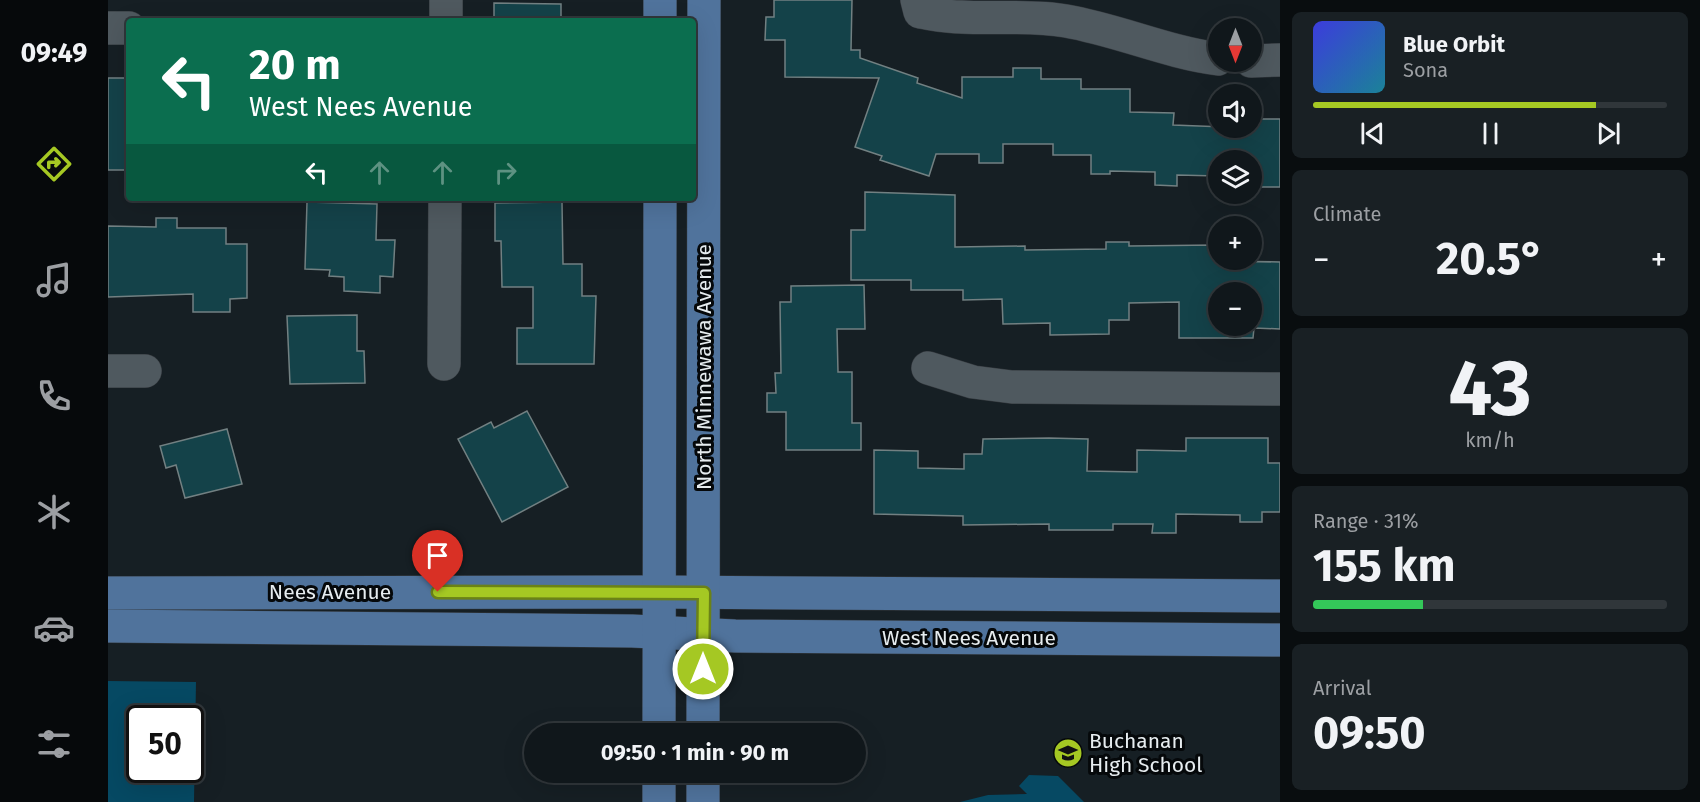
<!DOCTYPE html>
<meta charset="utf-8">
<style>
body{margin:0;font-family:"Fira Sans",sans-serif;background:#192024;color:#f1f3f6;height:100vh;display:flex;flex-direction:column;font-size:22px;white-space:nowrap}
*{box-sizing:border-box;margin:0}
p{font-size:20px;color:#9c9fa3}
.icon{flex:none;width:33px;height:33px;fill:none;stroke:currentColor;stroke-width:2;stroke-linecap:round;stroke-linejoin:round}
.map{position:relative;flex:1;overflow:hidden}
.drawer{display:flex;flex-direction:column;gap:12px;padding:12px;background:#090d0f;width:420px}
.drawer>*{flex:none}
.banner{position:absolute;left:18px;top:18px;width:570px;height:183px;border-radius:6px;box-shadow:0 6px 24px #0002,0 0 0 2px #30363a;background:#0b6e4f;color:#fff;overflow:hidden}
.needle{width:39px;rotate:180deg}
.tools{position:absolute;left:1100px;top:18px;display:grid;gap:12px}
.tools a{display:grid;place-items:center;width:54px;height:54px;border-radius:50%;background:#10171b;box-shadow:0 6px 24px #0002,0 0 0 2px #30363a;font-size:30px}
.speed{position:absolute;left:18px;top:705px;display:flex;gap:12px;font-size:30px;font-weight:700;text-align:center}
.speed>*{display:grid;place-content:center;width:78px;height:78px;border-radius:50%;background:#10171b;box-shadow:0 6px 24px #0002,0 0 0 2px #30363a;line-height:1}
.speed .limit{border:3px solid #111;border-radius:9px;background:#fff;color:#111}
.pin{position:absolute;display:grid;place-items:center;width:51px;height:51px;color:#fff;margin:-62px -26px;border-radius:50% 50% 50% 0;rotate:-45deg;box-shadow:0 0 6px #0007}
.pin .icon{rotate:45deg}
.me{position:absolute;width:66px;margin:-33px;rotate:0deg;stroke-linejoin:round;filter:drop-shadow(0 0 4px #0008)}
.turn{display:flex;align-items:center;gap:21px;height:126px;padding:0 24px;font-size:27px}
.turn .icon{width:78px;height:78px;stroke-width:2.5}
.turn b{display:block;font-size:42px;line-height:51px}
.lanes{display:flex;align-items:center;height:57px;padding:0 24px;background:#0003;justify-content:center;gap:30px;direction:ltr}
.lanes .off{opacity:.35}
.big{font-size:45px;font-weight:700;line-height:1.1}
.drawer .card{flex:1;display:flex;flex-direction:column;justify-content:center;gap:9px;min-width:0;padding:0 21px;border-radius:9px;background:#192024}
.drawer .dial{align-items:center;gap:0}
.dial b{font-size:78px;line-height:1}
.song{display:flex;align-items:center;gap:18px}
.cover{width:72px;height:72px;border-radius:9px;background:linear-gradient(135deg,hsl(240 70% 55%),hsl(190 70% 35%))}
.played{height:6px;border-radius:3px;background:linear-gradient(90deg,#a5c823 80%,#30363a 80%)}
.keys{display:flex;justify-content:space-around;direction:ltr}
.heat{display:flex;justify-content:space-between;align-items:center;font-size:33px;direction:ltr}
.charge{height:9px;border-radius:4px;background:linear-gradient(90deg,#34c759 31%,#30363a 0)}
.trip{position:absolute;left:416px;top:723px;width:342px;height:60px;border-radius:30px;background:#10171b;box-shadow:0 6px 24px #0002,0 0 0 2px #30363a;font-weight:700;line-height:60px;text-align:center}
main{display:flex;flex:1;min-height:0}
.tab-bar{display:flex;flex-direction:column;width:108px;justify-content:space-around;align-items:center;background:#06090b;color:#9c9fa3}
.tab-bar .icon{width:42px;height:42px}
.tab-bar .active{color:#a5c823}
.tab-bar b{font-size:27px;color:#f1f3f6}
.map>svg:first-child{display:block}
</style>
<main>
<nav class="tab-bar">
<b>09:49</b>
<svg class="icon active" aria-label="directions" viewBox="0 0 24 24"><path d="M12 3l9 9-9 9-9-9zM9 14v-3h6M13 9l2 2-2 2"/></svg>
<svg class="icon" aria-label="music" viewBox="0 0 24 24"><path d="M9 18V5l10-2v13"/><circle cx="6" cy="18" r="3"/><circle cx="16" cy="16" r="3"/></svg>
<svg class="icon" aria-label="phone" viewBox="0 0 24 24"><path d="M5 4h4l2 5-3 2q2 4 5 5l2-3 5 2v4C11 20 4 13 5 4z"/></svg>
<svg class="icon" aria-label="climate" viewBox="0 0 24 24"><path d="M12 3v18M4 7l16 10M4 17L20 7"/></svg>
<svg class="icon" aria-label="car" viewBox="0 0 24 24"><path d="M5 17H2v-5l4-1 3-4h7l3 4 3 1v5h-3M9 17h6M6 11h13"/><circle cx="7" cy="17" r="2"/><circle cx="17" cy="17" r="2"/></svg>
<svg class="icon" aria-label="filters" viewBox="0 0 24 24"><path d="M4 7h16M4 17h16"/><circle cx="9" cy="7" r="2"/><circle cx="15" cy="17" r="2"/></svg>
</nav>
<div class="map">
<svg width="1172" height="802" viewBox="0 0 1172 802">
<rect width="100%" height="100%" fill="#161f24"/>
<!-- green -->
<g fill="#064963" fill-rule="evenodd">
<path d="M 0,681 L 88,682 L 86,802 L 0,802 ZM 32,718 L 82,718 L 82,770 L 32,770 Z"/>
<path d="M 921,775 L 950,776 L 976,802 L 852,802 L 880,795 L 919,794 L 911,786 Z"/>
</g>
<!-- building -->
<g fill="#144249" stroke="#728082" stroke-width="1.5" fill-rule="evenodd">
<path d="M 666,0 L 744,0 L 743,50 L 752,50 L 752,58 L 810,78 L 809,83 L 854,98 L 854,77 L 905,77 L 905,68 L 933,68 L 933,79 L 973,79 L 973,89 L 1022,89 L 1022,112 L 1066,113 L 1065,125 L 1143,128 L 1143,119 L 1172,119 L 1172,187 L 1143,187 L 1143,160 L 1110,160 L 1110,176 L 1069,175 L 1069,186 L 1047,185 L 1047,172 L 1002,171 L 1002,174 L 983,174 L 983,155 L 945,155 L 945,144 L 895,144 L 895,163 L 871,163 L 871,154 L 828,154 L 821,176 L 772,160 L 774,156 L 747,147 L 771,78 L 677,77 L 677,40 L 657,40 L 658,17 L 666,17 Z"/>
<path d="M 386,3 L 453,4 L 453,21 L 386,21 Z"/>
<rect x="0" y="78" width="19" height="92"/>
<path d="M 757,192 L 847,195 L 847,247 L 917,246 L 917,250 L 998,249 L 998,242 L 1021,242 L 1021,246 L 1107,245 L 1108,261 L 1172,262 L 1172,329 L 1146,328 L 1145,338 L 1071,338 L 1071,302 L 1021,303 L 1021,320 L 1001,320 L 1001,334 L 942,335 L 942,323 L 895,324 L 894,299 L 855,300 L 855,290 L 803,290 L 803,280 L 743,280 L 743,230 L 757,230 ZM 1110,292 L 1143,292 L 1143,326 L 1110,326 Z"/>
<path d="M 199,202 L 269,204 L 268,240 L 287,240 L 285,277 L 272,276 L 272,293 L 236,291 L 236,277 L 221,276 L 222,270 L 197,269 Z"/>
<path d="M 454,202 L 455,264 L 474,264 L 474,296 L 488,296 L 486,364 L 409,364 L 409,328 L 425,328 L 425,287 L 394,287 L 393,241 L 387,241 L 387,203 Z"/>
<path d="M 48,218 L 69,218 L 69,228 L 118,228 L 118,244 L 139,244 L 139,298 L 122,299 L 122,312 L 85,312 L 85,294 L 0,297 L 0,226 L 48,227 Z"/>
<path d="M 756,285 L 757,329 L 729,329 L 730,372 L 744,372 L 744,423 L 753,423 L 753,450 L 678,450 L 678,412 L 659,412 L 659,393 L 668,393 L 667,373 L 673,373 L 672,302 L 683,302 L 683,286 Z"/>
<path d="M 249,315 L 249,351 L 256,351 L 257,383 L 182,384 L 179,316 Z"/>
<path d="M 419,411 L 460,487 L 394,522 L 350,439 L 383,422 L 386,428 Z"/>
<path d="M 119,429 L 134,484 L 77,498 L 68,465 L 58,468 L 52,446 Z"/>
<path d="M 941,438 L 980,439 L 979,471 L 1029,472 L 1029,450 L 1078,451 L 1078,438 L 1160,438 L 1160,463 L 1172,463 L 1172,512 L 1154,512 L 1154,522 L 1132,522 L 1132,515 L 1068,514 L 1068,533 L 1044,533 L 1045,524 L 1005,524 L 1005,530 L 941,530 L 941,524 L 855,525 L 855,516 L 766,514 L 766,450 L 810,451 L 810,468 L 856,469 L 856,454 L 874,454 L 875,439 Z"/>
</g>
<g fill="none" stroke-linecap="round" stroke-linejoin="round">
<!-- minor casing -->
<g stroke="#353a3f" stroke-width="34">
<g id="minor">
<path d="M 809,0 L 812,12 C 825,14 839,17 853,17 C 888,19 923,15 958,21 C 1010,30 1058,52 1110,59"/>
<path d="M 338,21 L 338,0"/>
<path d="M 0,28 L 21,28"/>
<path d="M 1143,61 L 1172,60"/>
<path d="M 336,364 L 337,198"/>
<path d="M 820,368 L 865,382 L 904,387 L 1172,389"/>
<path d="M 0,371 L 37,371"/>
</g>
</g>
<!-- major casing -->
<g stroke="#353a3f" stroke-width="34">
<g id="major">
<path d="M 552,21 L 552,0"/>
<path d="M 0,593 L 552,592 L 1172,596"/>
<path d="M 0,626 L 524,631 L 627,636 L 1172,640"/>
<path d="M 551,734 L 552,198"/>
<path d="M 595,734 L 596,0"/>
<path d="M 551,802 L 551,772"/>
<path d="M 595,802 L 595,772"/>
</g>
</g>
<!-- minor -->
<use href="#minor" stroke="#4f595f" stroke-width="33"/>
<!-- major -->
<use href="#major" stroke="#50739c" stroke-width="33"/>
</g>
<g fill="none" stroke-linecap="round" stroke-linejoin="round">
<!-- route casing -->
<g stroke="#6b8217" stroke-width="15">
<path id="route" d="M 330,592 L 596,593 L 595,669"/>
</g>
<!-- route -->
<use href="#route" stroke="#a5c823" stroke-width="10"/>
</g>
<!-- icons -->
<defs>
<g id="school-disc" transform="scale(1.5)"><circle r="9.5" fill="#a5c823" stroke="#05080a"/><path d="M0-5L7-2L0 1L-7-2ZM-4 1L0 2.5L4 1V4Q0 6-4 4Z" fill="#111"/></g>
</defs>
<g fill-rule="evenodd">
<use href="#school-disc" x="960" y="753"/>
</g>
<g text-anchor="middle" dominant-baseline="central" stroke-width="6" stroke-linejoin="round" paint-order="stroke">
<!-- street labels -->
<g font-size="21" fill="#e6ecef" stroke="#05080a">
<text transform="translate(596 367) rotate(-90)">North Minnewawa Avenue</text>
<text x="222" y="592">Nees Avenue</text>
<text x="861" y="638">West Nees Avenue</text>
</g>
<!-- poi labels -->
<g font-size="21" fill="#e6ecef" stroke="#05080a" text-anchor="start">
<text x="981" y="741">Buchanan<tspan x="981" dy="24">High School</tspan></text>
</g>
</g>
</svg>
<div class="tools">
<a><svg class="needle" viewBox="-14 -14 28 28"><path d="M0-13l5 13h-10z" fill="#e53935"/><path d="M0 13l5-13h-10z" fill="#9c9fa3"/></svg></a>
<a><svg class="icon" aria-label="sound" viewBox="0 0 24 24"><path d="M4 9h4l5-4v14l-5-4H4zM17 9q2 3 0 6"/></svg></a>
<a><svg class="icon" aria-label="layers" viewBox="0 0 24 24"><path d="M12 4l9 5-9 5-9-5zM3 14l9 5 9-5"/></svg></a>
<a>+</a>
<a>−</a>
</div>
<div class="speed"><div class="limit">50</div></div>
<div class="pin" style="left:330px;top:592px;background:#d93025"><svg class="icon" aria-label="arrive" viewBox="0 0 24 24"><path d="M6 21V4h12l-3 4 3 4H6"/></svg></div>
<svg class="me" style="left:595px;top:669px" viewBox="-20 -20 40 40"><circle r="17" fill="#a5c823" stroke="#fff" stroke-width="3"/><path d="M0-11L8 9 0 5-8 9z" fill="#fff"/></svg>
<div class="trip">09:50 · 1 min · 90 m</div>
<div class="banner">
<div class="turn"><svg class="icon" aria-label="left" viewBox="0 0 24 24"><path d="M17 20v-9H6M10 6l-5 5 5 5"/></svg><div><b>20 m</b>West Nees Avenue</div></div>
<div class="lanes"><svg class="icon" aria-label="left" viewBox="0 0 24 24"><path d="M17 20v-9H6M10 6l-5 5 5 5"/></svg><svg class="icon off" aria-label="ahead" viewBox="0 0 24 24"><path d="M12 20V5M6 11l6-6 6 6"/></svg><svg class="icon off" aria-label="ahead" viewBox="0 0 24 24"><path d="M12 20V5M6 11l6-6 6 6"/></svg><svg class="icon off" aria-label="right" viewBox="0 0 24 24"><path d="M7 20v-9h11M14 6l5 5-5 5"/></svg></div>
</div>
</div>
<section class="drawer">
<div class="card">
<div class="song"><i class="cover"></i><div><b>Blue Orbit</b><p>Sona</p></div></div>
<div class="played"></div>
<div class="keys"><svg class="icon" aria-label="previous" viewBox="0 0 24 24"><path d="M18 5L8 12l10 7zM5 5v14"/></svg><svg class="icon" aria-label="pause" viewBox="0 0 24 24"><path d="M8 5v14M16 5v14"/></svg><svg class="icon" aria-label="next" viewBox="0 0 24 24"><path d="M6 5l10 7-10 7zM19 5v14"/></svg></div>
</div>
<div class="card"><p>Climate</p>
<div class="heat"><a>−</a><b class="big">20.5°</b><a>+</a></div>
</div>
<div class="card dial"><b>43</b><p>km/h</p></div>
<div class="card"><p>Range · 31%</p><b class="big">155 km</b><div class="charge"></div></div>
<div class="card"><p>Arrival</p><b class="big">09:50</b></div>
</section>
</main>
